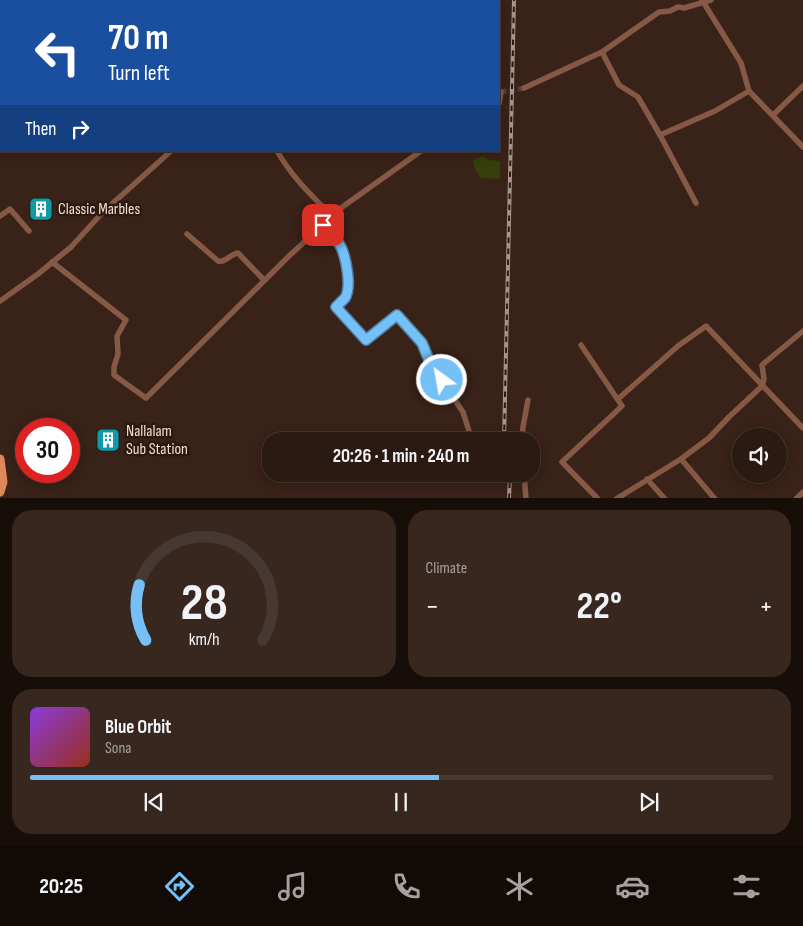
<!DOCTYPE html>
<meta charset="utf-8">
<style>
body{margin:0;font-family:"Sofia Sans Condensed",sans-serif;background:#37271f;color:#f1f3f6;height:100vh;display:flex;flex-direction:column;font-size:19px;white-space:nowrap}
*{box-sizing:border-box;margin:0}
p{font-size:16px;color:#a6a19f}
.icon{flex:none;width:28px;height:28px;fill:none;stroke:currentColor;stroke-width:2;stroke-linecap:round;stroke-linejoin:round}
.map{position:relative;height:498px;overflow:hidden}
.panel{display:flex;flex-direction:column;gap:12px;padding:12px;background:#180e09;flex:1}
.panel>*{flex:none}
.hud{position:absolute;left:0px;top:0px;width:500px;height:152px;box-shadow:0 2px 12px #0003,0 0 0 1px #473831;background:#1a4fa0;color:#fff;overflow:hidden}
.fabs{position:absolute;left:732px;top:428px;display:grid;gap:10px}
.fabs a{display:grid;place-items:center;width:55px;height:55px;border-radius:50%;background:#2b1a11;box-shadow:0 2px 12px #0003,0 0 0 1px #473831;font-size:25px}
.speed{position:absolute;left:15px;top:418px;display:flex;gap:10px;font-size:25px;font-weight:700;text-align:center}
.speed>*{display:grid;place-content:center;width:65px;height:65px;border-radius:50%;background:#2b1a11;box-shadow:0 2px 12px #0003,0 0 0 1px #473831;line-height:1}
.speed .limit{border:8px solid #d22;background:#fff;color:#111}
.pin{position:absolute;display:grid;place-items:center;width:42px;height:42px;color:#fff;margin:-21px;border-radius:10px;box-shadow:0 2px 8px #0006}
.me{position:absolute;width:55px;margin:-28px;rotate:328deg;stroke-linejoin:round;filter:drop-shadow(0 0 4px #0008)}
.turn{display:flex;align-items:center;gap:18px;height:105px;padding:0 25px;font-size:22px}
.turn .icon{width:65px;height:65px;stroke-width:2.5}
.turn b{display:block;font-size:35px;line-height:42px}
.then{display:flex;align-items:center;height:48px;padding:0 25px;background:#0003;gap:10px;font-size:19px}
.big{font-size:38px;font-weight:700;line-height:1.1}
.panel .widget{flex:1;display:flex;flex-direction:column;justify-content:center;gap:8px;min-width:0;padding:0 18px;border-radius:20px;background:#37271f}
.panel .dial{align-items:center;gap:0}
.dial svg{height:130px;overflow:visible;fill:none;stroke:#473831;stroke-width:7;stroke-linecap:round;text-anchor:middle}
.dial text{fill:#f1f3f6;stroke:none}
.song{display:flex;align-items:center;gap:15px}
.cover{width:60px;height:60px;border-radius:8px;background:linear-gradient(135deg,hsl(270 70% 55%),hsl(10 70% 35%))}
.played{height:5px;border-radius:2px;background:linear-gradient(90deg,#75c0f6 55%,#473831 55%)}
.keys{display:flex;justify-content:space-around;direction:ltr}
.heat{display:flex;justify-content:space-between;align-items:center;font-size:28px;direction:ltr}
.panel .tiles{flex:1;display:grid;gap:12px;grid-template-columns:1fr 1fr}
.widget:last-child{grid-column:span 2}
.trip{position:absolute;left:262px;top:432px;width:278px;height:50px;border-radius:20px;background:#2b1a11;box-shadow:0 2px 12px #0003,0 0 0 1px #473831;font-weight:700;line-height:50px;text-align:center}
.tabs{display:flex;height:80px;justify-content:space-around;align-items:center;background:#110a07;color:#a6a19f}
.tabs .icon{width:35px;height:35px}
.tabs .selected{color:#75c0f6}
.tabs b{font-size:22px;color:#f1f3f6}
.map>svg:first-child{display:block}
</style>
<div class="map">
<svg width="803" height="499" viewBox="0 0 803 499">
<rect width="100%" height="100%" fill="#392217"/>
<!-- green -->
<path fill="#343f0b" d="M 483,156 L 490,160 L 500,161 L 500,179 L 480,178 L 475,169 L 473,160 Z"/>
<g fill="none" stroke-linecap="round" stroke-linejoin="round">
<!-- minor-tunnel -->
<path stroke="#543e34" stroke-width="5.5" stroke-dasharray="5.5 3" stroke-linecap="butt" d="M 501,92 L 524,88"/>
<!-- minor -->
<g stroke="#855945" stroke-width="5.5">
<path d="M 90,0 L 91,1"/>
<path d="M 213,0 L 214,1"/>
<path d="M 371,0 L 372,1"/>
<path d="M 702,0 L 741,63 L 749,91 L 803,147"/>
<path d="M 58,1 L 59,0"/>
<path d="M 251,1 L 253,0"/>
<path d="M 602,52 L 659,12 L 670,11 L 678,7 L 684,8 L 711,0"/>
<path d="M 0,56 L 1,55"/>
<path d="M 524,88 L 602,52 L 619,85 L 638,97 L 660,135 L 715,111 L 749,91"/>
<path d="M 499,104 L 501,92"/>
<path d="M 773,115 L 803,86"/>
<path d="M 660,135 L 696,203"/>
<path d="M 277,151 C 292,177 310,194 331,215"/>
<path d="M 421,151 L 331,215 L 323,225 C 329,232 337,239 341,247 C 346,259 352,287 345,298 C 342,301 339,304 336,307 L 366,340 L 397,315 L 422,343 L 431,365 L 463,412 L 469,431"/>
<path d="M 0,216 L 10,209 L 29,231"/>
<path d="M 187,234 L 218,261 C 226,263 230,254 238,253 L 264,280"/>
<path d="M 52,262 L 126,320 L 117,336 L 118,354 L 114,367 L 114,375 L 146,398 L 289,256 L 323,225"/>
<path d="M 0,301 L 38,274 L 71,247 L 103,212 L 171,151"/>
<path d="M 581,345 L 622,406 L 562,462 L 598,499"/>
<path d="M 618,399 L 678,346 L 706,326 L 803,428"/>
<path d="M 522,441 L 523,427 L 528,400"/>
<path d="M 681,459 L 715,499"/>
<path d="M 524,474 L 526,499"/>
<path d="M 647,479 L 665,499"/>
<path d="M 616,499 L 681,459 L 709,438 L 729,417 L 762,386 L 764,379 L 762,365 L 803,331"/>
<path d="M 796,499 L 803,492"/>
</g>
<!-- primary -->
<path stroke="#e0865c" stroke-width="9" d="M 0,459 L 3,482 L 0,492"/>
<!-- rail casing -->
<g stroke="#a7958c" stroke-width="4">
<g id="rail">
<path d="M 504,441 L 514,0"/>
<path d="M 509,499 L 510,474"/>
</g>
</g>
<!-- rail -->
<use href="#rail" stroke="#2e190d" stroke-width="2" stroke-dasharray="5.5" stroke-linecap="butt"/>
</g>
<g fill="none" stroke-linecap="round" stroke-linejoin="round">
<!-- route casing -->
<g stroke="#4c7da0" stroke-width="12">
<path id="route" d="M 323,225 C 329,232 337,239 341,247 C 346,258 352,287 345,298 C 342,301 339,304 336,307 L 366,340 L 397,315 L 422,343 L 431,365 L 442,380"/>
</g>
<!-- route -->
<use href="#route" stroke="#75c0f6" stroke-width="9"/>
</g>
<!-- icons -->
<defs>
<g id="building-square" transform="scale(1.25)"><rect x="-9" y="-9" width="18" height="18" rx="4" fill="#0f9aa8" stroke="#2e190d"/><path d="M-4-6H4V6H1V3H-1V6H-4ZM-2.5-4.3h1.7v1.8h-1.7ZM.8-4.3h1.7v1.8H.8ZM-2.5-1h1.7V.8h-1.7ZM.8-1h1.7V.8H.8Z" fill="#fff"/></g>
</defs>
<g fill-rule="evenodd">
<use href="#building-square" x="41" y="209"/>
<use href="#building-square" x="108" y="440"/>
</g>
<g text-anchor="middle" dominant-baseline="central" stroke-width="5" stroke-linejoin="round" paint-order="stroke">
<!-- poi labels -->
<g font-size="16" fill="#edded6" stroke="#2e190d" text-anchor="start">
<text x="58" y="209">Classic Marbles</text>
<text x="126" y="431">Nallalam<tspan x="126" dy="18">Sub Station</tspan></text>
</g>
</g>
</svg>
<div class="fabs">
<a><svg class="icon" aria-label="sound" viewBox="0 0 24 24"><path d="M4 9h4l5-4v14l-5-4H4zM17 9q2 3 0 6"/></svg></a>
</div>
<div class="speed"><div class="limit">30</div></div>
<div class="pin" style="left:323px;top:225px;background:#d93025"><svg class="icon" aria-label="arrive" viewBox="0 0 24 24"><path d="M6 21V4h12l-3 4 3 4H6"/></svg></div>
<svg class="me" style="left:442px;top:380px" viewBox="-20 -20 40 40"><circle r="17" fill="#75c0f6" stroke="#fff" stroke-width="3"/><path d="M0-11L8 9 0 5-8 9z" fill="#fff"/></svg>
<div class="trip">20:26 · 1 min · 240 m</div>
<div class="hud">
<div class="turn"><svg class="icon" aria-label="left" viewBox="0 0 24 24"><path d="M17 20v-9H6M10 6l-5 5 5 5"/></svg><div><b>70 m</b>Turn left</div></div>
<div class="then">Then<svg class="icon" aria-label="right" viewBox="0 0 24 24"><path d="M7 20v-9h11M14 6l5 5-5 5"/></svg></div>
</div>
</div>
<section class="panel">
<div class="tiles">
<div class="widget dial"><svg viewBox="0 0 100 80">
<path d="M14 69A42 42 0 1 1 86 69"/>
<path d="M14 69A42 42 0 0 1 10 35" stroke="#75c0f6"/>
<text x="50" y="56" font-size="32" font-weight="700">28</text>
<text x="50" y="72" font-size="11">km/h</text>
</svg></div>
<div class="widget"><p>Climate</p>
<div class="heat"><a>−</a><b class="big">22°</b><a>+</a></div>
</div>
<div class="widget">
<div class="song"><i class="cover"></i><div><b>Blue Orbit</b><p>Sona</p></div></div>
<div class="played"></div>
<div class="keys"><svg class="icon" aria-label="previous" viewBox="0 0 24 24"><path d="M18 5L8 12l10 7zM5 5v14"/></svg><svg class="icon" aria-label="pause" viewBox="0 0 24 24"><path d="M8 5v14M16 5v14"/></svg><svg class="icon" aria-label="next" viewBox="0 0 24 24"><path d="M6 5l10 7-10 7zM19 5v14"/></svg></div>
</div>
</div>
</section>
<nav class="tabs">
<b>20:25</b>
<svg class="icon selected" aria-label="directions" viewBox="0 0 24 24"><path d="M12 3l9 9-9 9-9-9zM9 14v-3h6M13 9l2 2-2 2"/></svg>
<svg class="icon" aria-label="music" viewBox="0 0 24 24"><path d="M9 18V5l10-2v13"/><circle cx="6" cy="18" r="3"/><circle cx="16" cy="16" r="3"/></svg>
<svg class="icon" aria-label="phone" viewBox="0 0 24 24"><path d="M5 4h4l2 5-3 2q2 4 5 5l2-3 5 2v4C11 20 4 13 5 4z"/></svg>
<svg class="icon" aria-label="climate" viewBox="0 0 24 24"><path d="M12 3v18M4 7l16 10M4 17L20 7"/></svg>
<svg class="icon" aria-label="car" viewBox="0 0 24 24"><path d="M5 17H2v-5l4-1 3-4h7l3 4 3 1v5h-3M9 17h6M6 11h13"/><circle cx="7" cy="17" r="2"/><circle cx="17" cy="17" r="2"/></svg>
<svg class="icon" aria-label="filters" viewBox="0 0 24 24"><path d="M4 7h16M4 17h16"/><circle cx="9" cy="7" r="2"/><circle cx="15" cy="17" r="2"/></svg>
</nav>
